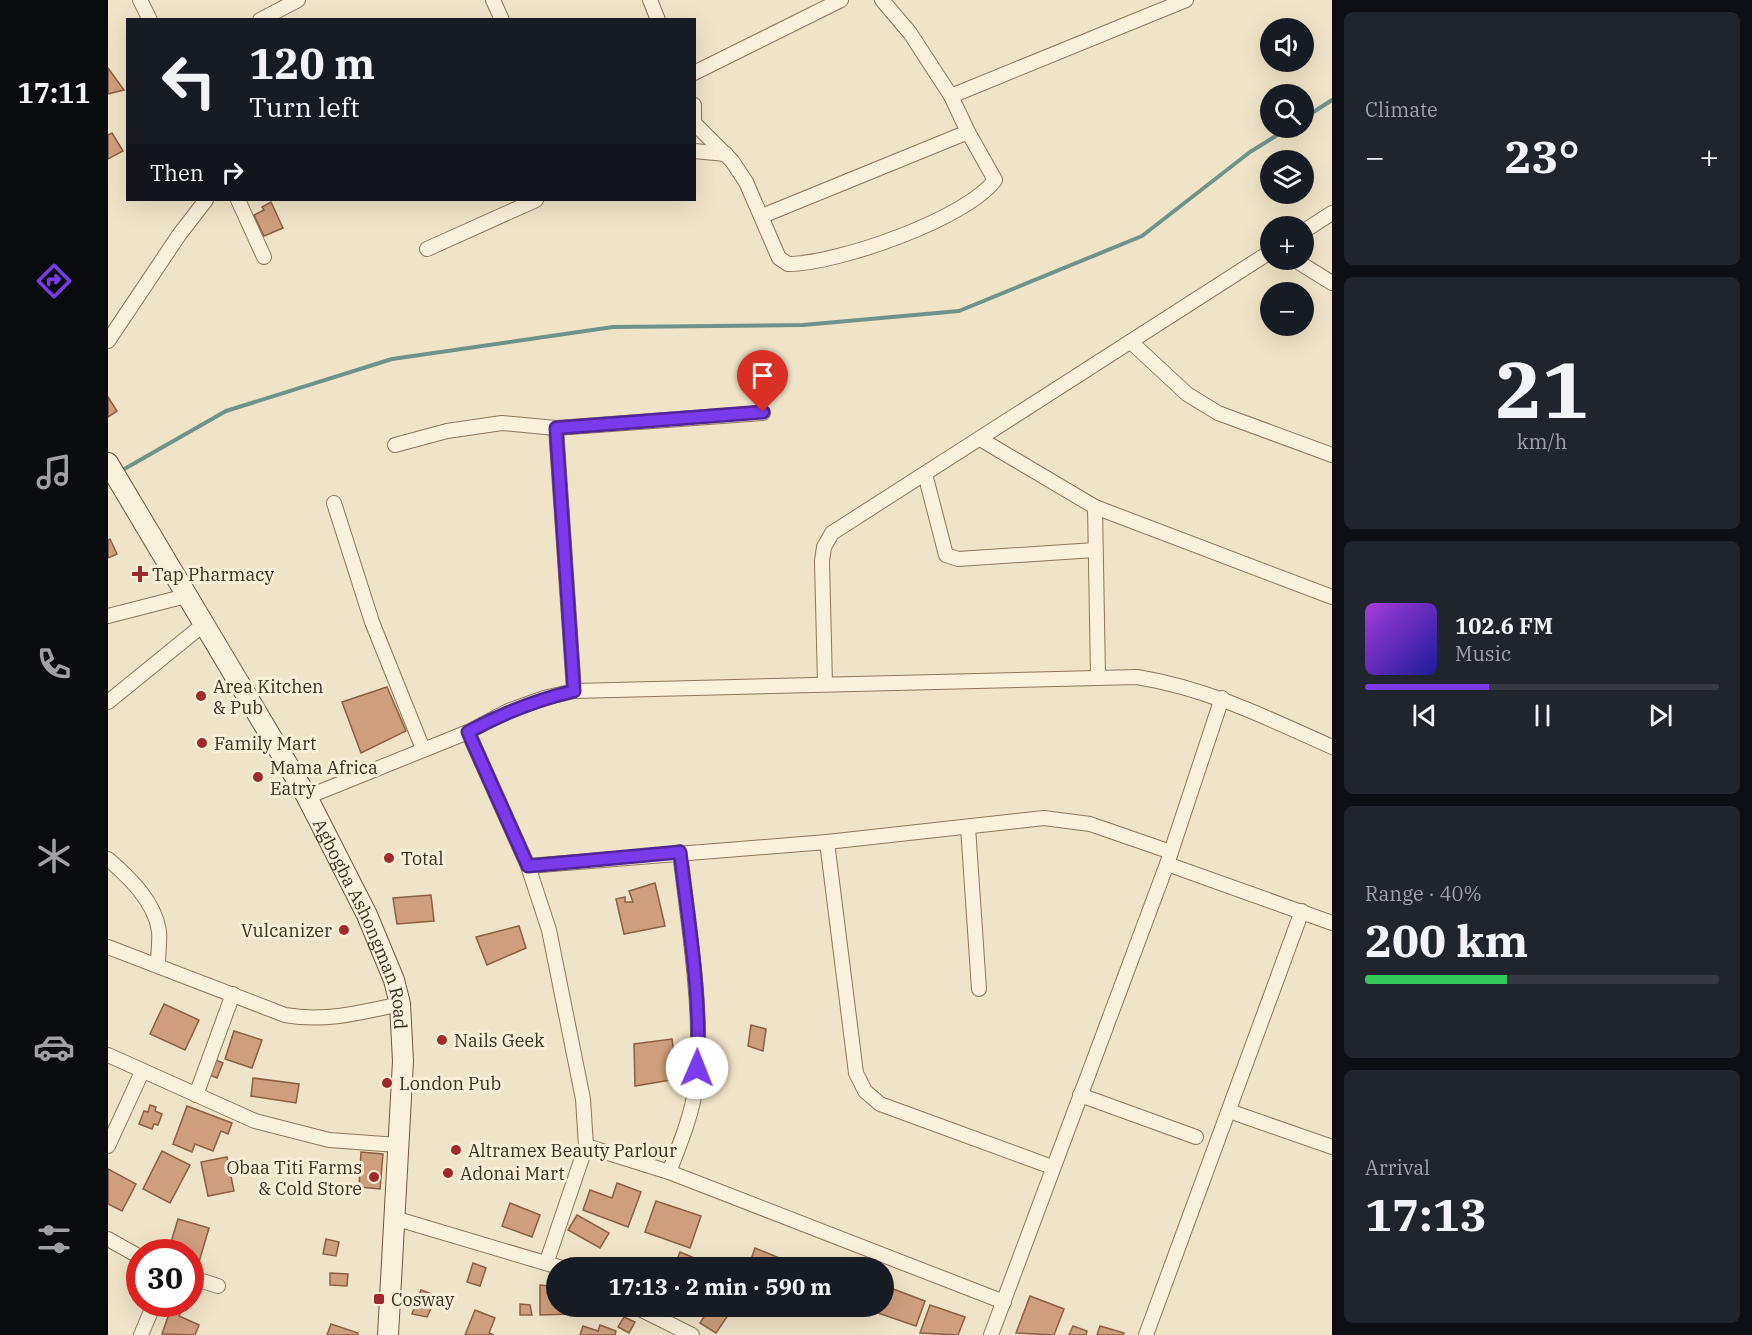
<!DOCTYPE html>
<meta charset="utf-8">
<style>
body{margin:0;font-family:"IBM Plex Serif",serif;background:#20242c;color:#f1f3f6;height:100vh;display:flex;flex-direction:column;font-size:22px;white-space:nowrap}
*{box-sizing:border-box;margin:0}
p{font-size:20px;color:#9ea1a6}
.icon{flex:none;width:33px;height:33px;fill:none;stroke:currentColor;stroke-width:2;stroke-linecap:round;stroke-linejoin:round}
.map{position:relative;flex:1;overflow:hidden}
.panel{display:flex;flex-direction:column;gap:12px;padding:12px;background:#0d0f14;width:420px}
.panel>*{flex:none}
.banner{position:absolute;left:18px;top:18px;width:570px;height:183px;border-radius:0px;box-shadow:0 6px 24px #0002;background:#171b24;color:#f1f3f6;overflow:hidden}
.tools{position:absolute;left:1152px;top:18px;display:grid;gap:12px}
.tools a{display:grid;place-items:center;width:54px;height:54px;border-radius:50%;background:#171b24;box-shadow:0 6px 24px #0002;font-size:30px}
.speed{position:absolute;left:18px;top:1239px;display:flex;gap:12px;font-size:30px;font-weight:700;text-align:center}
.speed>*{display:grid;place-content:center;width:78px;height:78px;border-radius:50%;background:#171b24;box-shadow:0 6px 24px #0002;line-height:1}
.speed .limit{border:9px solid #d22;background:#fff;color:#111}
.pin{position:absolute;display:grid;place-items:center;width:51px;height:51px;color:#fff;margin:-62px -26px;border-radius:50% 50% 50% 0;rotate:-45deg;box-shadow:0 0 6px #0007}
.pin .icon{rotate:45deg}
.me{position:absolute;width:66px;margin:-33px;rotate:1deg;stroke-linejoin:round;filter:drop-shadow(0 0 4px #0008)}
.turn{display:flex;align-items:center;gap:21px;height:126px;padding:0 24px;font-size:27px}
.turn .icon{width:78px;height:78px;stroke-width:2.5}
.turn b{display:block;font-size:42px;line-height:51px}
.then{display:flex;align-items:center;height:57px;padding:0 24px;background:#0003;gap:12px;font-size:22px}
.big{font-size:45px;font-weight:700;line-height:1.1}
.panel .tile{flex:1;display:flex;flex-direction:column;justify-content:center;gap:9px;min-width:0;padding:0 21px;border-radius:9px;background:#20242c}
.panel .dial{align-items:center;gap:0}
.dial b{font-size:78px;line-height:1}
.song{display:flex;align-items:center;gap:18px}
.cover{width:72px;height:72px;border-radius:9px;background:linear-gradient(135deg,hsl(280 70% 55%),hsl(240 70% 35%))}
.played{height:6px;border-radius:3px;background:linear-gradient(90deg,#7c3aed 35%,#363941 35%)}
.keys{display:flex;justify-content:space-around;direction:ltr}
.heat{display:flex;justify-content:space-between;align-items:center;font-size:33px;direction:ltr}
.charge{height:9px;border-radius:4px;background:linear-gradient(90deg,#34c759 40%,#363941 0)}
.trip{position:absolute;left:438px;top:1257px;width:348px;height:60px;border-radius:30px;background:#171b24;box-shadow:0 6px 24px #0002;font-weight:700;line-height:60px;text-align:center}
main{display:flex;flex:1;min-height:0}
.dock{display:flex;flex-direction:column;width:108px;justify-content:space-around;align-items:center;background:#090b0e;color:#9ea1a6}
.dock .icon{width:42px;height:42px}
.dock .on{color:#7c3aed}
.dock b{font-size:27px;color:#f1f3f6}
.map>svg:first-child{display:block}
</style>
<main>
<nav class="dock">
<b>17:11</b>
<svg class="icon on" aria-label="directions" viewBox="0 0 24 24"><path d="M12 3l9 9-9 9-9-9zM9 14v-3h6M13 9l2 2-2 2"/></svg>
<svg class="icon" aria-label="music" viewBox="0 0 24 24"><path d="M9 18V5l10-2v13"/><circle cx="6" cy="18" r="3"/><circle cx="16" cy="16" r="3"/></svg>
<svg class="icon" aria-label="phone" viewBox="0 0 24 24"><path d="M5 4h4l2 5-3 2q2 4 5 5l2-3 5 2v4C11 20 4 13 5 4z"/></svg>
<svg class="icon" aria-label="climate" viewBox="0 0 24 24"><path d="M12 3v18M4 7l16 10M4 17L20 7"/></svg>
<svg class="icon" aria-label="car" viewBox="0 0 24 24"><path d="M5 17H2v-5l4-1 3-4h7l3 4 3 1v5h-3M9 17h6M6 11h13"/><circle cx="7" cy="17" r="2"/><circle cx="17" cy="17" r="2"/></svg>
<svg class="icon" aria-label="filters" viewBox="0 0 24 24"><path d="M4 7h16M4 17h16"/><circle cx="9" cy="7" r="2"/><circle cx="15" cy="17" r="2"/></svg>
</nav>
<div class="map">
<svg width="1224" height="1335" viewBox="0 0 1224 1335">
<rect width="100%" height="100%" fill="#f0e4c8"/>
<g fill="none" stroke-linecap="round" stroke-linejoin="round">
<!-- stream -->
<g stroke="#6f938a" stroke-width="4">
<path d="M 1196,118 L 1224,100"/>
<path d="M 11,472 L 118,411 L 284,359 L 505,327 L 695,325 L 851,311 L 1034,236 L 1142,152 L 1181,128"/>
</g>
</g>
<!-- building -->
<g fill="#cf9f7d" stroke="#8d5f41" stroke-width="1.5">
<path d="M 0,68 L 16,90 L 0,94 Z"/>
<path d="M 4,133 L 15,151 L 0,159 L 0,135 Z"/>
<path d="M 163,202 L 175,228 L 156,236 L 146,215 L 156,210 L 154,207 Z"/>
<path d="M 0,397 L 9,411 L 0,417 Z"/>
<path d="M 2,539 L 9,554 L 0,558 L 0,540 Z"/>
<path d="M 279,687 L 298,731 L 253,753 L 234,702 Z"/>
<path d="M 547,883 L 557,926 L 516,934 L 508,899 L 517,897 L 517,902 L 525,902 L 521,891 Z"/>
<path d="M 323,895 L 326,921 L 289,924 L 285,898 Z"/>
<path d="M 411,926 L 418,948 L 379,965 L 368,937 Z"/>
<path d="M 56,1004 L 91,1020 L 77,1050 L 42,1034 Z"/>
<path d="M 643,1025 L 658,1029 L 655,1051 L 640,1046 Z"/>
<path d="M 126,1031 L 154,1040 L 144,1068 L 117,1059 Z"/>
<path d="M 564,1039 L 569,1079 L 527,1086 L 526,1044 Z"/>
<path d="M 105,1059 L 115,1063 L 109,1078 L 100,1074 Z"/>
<path d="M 145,1078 L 191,1084 L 188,1103 L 143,1096 Z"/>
<path d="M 42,1105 L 48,1107 L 47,1111 L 54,1114 L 50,1125 L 46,1124 L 44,1129 L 31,1124 L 36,1111 L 40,1112 Z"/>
<path d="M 79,1106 L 124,1123 L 120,1134 L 113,1131 L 105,1151 L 87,1144 L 84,1152 L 65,1144 Z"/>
<path d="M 54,1151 L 82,1165 L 62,1203 L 35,1189 Z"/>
<path d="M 253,1152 L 275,1154 L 272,1189 L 251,1187 Z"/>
<path d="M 119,1157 L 126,1191 L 100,1196 L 93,1162 Z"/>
<path d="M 0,1169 L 28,1184 L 14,1211 L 0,1204 Z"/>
<path d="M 509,1183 L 533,1192 L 520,1227 L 475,1210 L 482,1190 L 504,1198 Z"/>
<path d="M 548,1201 L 593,1216 L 582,1248 L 537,1232 Z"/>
<path d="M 402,1203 L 432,1215 L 424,1237 L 394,1226 Z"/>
<path d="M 469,1215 L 501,1233 L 492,1248 L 460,1230 Z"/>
<path d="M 70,1219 L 101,1228 L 91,1262 L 82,1259 L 82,1252 L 60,1252 Z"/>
<path d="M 218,1239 L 231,1242 L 228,1256 L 215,1254 Z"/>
<path d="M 647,1248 L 681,1262 L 678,1268 L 640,1268 Z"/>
<path d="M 572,1252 L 591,1260 L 588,1268 L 566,1268 Z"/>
<path d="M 365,1263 L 378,1268 L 372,1286 L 359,1282 Z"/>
<path d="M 222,1273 L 240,1274 L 239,1286 L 222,1285 Z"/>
<path d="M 432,1285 L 448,1287 L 448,1306 L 464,1306 L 463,1314 L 432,1315 Z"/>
<path d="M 780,1287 L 817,1301 L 808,1326 L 770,1313 L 772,1306 L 776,1306 Z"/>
<path d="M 313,1290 L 329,1296 L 319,1317 L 304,1314 Z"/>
<path d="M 922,1296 L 956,1309 L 946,1335 L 908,1333 Z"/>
<path d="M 412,1304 L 422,1305 L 424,1315 L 412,1315 Z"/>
<path d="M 822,1305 L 857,1317 L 850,1335 L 812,1333 Z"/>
<path d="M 603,1306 L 615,1306 L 623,1311 L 608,1333 L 592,1323 Z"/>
<path d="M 63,1308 L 73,1312 L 71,1316 L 91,1325 L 87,1335 L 54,1334 Z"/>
<path d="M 367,1310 L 387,1318 L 381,1333 L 386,1335 L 357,1335 Z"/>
<path d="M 516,1317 L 527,1322 L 521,1333 L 510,1327 Z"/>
<path d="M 223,1324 L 250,1333 L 250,1335 L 219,1335 Z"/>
<path d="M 492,1325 L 508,1331 L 507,1335 L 472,1335 L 475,1326 L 490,1331 Z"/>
<path d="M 965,1326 L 979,1331 L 978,1335 L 961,1335 Z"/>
<path d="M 992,1326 L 1016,1333 L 1015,1335 L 989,1335 Z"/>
</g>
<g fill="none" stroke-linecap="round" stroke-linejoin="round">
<!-- street casing -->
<g stroke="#8d765c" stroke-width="16">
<g id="street">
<path d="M 32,0 L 42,20"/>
<path d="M 385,0 L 394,20"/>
<path d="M 542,0 L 550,20"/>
<path d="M 152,20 L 190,0"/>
<path d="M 586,73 L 733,0"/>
<path d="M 843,96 L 1078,0"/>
<path d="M 586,105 L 586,119"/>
<path d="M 586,123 L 624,161 L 638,182 L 671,258 L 680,264 C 729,264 858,219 887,180 L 860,132 L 843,96 L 802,33 L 774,0"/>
<path d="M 586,151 L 618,154"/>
<path d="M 130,200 L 156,257"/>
<path d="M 654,216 L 860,132"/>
<path d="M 1196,231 L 1224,213"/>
<path d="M 319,249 L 428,200"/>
<path d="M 1187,260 L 1224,283"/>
<path d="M 0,341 L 71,235 L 98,200"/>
<path d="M 1023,342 L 1079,394 L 1110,413 L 1224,455"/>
<path d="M 448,428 L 466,691"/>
<path d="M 874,440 L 987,507 L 1224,597"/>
<path d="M 287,445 L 339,431 L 394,423 L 448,428 L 655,413"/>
<path d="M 817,474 L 838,555 L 850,559 L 987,550"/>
<path d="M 226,503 L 264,622 L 315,749"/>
<path d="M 987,507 L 990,676"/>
<path d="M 0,616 L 78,596"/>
<path d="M 717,684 L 714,561 L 716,547 L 724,533 L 1162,252"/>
<path d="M 0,702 L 96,624"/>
<path d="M 360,732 L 420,866 L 441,930 L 475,1099 L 478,1146"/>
<path d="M 199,797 L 360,732 L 400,711 L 436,698 L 466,691 L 1029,677 C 1098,688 1160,718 1224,747"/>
<path d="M 860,827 L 871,989"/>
<path d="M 719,842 L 748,1073 L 757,1091 L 772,1104 L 944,1167"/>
<path d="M 0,859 C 21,877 47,902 51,931 C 52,941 50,953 50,964"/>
<path d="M 1059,864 L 1224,923"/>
<path d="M 420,866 L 719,842 L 936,818 L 982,824 L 1063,852"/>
<path d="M 0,947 L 177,1015 C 217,1022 252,1013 292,1004"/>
<path d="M 0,1055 L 147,1121 L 221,1140 L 290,1145"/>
<path d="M 88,1095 L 125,994"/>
<path d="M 972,1095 L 1088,1137"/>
<path d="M 1121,1111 L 1224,1147"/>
<path d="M 0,1146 L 34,1072"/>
<path d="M 561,1172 C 572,1144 584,1115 588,1085 C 596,1014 580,923 572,852"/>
<path d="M 286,1218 L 454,1268"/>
<path d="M 0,1239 L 32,1257"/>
<path d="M 439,1261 L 478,1146 L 561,1172 L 896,1302"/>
<path d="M 82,1277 L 110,1286"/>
<path d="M 526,1306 L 584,1335"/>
<path d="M 33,1335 L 46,1304"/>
<path d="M 883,1335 L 1059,864 L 1114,698"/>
<path d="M 1038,1335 L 1194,911"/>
</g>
</g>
<!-- secondary casing -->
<g stroke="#6f573f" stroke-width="22">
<g id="secondary">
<path id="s1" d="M 0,463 L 199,797 L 259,915 L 286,980 L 292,1004 L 295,1061 L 280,1335"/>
</g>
</g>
<!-- street -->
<use href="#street" stroke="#faf1dc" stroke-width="14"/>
<!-- secondary -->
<use href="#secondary" stroke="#faf1dc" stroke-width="20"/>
</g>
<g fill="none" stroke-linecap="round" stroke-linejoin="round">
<!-- route casing -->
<g stroke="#51269a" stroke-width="15">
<path id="route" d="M 589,1068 C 594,998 580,921 572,852 L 420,866 L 360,732 C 395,713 428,700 466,691 L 448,428 L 655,412"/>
</g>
<!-- route -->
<use href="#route" stroke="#7c3aed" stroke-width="10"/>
</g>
<!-- markers -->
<g fill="#9e2a2b" stroke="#f7eed8" stroke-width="2">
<path d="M29 565h6v6h6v6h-6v6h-6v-6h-6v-6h6z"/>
<circle cx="93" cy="696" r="6"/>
<circle cx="94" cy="743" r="6"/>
<circle cx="150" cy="777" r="6"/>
<circle cx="281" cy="858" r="6"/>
<circle cx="236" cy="930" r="6"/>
<circle cx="334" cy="1040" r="6"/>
<circle cx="279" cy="1083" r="6"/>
<circle cx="348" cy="1150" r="6"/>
<circle cx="340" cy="1173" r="6"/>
<circle cx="266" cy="1177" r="6"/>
<rect x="265" y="1293" width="12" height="12" rx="3"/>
</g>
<g text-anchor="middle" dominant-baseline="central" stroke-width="6" stroke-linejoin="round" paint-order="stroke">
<!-- poi labels -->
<g font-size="18" fill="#3d2e20" stroke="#f7eed8" text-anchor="start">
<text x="44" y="574">Tap Pharmacy</text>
<text x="105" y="686">Area Kitchen<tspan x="105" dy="21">&amp; Pub</tspan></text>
<text x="106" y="743">Family Mart</text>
<text x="162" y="767">Mama Africa<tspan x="162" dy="21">Eatry</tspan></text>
<text x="293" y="858">Total</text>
<text x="224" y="930" text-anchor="end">Vulcanizer</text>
<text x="346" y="1040">Nails Geek</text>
<text x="291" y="1083">London Pub</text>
<text x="360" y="1150">Altramex Beauty Parlour</text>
<text x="254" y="1167" text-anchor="end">Obaa Titi Farms<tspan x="254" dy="21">&amp; Cold Store</tspan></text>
<text x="352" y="1173">Adonai Mart</text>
<text x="283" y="1299">Cosway</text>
</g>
<!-- street labels -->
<g font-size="18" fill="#3d2e20" stroke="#f7eed8">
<text stroke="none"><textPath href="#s1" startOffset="528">Agbogba Ashongman Road</textPath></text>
</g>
</g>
</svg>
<div class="tools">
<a><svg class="icon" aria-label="sound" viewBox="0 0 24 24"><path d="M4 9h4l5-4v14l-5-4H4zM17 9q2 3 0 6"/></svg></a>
<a><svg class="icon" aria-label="search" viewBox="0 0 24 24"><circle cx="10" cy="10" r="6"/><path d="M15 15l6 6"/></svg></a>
<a><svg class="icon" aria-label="layers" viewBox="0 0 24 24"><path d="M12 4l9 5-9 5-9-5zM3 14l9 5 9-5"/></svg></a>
<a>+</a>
<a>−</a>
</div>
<div class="speed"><div class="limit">30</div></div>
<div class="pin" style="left:655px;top:412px;background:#d93025"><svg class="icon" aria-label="arrive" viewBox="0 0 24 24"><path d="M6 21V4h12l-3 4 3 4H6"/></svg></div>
<svg class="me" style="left:589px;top:1068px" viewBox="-20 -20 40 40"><circle r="19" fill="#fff"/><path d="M0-13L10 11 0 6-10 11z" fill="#7c3aed"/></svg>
<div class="trip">17:13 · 2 min · 590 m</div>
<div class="banner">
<div class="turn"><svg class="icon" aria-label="left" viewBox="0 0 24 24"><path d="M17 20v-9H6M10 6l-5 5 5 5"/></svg><div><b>120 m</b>Turn left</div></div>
<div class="then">Then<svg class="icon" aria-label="right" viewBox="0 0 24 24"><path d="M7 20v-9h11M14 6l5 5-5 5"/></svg></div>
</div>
</div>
<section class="panel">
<div class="tile"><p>Climate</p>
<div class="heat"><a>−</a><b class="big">23°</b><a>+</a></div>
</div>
<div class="tile dial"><b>21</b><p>km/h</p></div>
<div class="tile">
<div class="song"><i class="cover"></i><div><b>102.6 FM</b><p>Music</p></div></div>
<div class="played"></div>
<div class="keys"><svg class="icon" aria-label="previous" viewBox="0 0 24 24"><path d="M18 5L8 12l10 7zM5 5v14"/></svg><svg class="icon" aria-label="pause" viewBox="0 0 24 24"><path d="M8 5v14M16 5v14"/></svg><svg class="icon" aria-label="next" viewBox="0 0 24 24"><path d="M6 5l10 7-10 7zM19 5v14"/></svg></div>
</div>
<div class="tile"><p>Range · 40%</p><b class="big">200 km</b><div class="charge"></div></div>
<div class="tile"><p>Arrival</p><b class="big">17:13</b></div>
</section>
</main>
